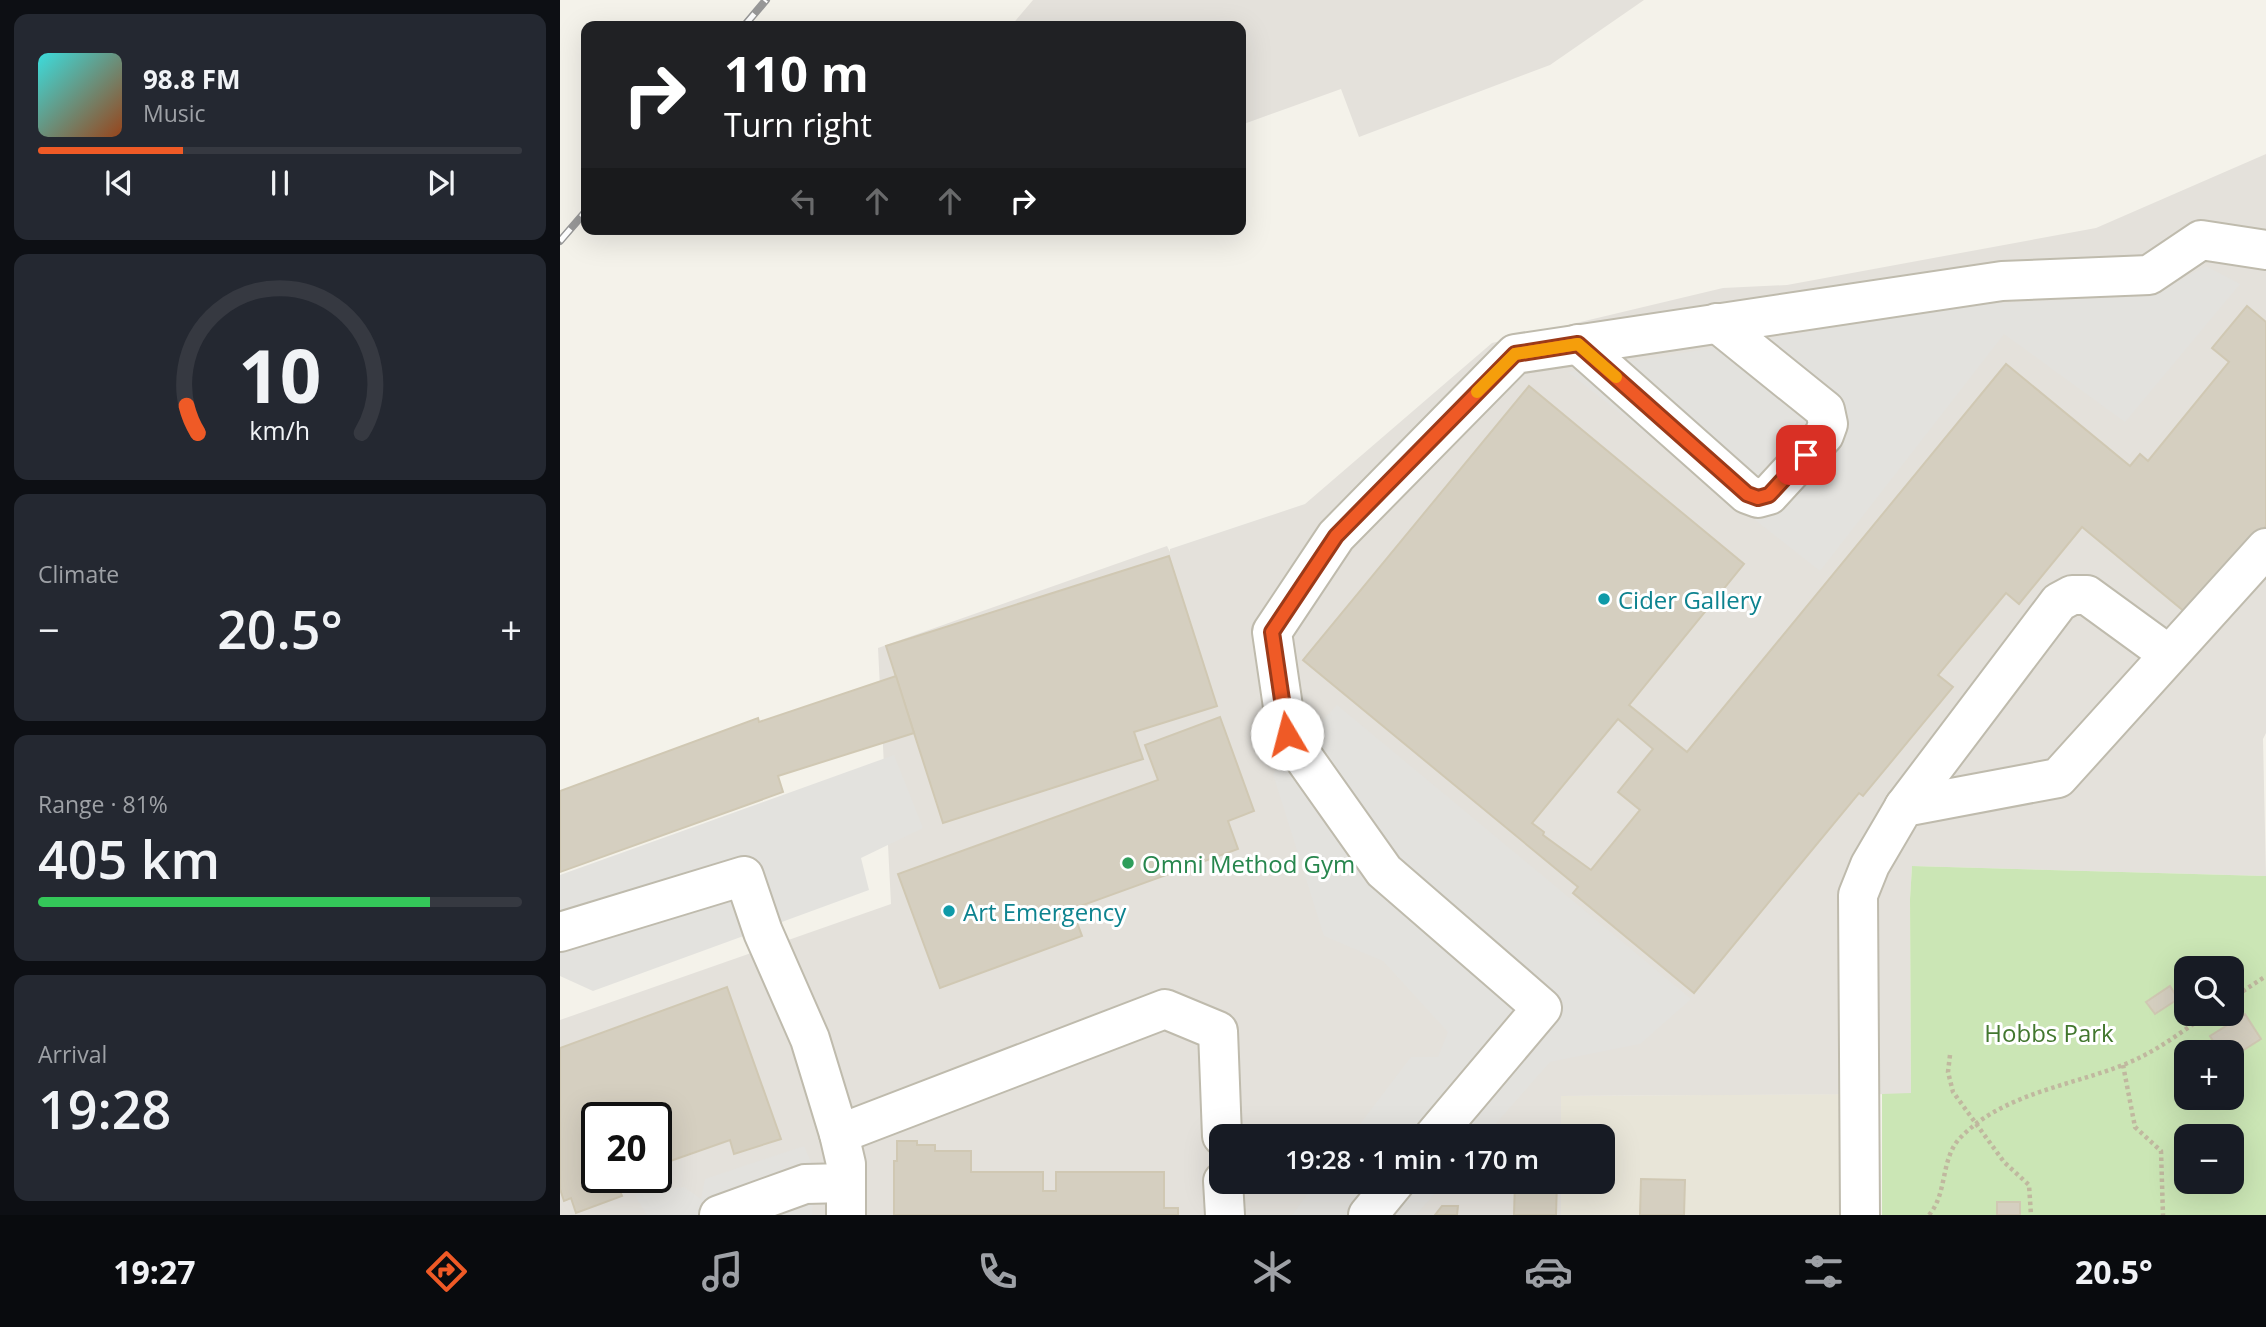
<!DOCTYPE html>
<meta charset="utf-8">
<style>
body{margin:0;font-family:"Open Sans",sans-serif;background:#242831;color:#f1f3f6;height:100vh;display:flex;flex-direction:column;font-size:26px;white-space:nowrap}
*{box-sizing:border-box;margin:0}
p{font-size:23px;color:#9ea1a6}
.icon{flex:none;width:38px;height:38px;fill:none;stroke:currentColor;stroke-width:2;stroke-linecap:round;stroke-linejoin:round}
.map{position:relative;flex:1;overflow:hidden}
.panel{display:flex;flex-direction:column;gap:14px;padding:14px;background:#0d0f14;width:560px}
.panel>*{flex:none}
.banner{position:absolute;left:21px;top:21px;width:665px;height:214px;border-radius:14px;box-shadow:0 7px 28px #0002;background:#202124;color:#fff;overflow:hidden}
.buttons{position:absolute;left:1614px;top:956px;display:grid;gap:14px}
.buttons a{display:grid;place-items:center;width:70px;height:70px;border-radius:14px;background:#171b24;box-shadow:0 7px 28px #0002;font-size:35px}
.speed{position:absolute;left:21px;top:1102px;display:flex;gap:14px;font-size:35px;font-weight:700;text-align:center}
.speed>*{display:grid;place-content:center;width:91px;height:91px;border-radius:50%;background:#171b24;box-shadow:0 7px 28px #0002;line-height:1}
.speed .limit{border:4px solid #111;border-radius:10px;background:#fff;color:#111}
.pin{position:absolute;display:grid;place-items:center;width:60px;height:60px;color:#fff;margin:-30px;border-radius:14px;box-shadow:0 4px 10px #0006}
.me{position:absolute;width:77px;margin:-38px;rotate:352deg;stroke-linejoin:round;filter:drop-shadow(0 0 5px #0008)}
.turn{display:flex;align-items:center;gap:24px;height:147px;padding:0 28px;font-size:32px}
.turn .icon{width:91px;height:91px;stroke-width:2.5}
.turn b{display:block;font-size:49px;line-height:60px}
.lanes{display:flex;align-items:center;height:66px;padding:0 28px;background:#0003;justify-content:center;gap:35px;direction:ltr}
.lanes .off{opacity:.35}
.big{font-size:52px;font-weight:600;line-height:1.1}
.panel .card{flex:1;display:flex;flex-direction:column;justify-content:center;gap:10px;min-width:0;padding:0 24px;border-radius:14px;background:#242831}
.panel .dial{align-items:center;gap:0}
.dial svg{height:182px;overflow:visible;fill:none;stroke:#363941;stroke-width:7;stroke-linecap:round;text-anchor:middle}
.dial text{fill:#f1f3f6;stroke:none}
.song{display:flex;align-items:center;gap:21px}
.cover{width:84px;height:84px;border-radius:10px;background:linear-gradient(135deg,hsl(180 70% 55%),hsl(20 70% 35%))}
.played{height:7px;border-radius:4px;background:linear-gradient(90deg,#ef5a26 30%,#363941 30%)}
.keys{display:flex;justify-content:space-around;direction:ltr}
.heat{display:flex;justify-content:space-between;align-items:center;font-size:38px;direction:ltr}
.charge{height:10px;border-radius:5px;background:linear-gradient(90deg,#34c759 81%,#363941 0)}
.trip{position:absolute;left:649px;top:1124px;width:406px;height:70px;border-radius:14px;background:#171b24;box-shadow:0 7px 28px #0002;font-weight:600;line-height:70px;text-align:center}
.tabs{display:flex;height:112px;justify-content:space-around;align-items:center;background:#090b0e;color:#9ea1a6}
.tabs .icon{width:49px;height:49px}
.tabs .current{color:#ef5a26}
.tabs b{font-size:32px;color:#f1f3f6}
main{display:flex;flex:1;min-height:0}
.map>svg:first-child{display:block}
</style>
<main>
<section class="panel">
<div class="card">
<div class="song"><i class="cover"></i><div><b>98.8 FM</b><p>Music</p></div></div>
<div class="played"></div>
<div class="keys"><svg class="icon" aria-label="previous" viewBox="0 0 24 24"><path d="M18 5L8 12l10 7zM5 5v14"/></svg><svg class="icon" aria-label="pause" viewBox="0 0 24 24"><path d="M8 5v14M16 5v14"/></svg><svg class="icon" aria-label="next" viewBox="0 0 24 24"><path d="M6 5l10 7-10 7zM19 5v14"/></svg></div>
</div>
<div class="card dial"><svg viewBox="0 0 100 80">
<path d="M14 69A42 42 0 1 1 86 69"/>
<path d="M14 69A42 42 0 0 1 9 57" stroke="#ef5a26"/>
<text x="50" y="56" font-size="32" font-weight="700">10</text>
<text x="50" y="72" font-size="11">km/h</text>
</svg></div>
<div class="card"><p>Climate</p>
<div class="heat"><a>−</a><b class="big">20.5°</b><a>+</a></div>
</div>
<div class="card"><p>Range · 81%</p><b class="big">405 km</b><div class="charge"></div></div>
<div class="card"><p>Arrival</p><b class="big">19:28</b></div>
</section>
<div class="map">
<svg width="1706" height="1215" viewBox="0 0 1706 1215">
<rect width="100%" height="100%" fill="#f4f2ea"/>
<!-- residential -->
<path fill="#e8e5d8" d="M 1300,1094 L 1300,1215 L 871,1215 L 897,1181 L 1043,1181 L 1043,1136 L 934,1136 L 1001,1096 Z"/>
<!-- industrial -->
<g fill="#e4e1db" fill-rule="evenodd">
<path d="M 473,0 L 1084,0 L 990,65 L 799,137 L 781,89 L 681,125 L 681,26 L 451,26 Z"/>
<path d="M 1706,154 L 1706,733 L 1703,739 L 1706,876 L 1352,866 L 1350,899 L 1351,1094 L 1001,1096 L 1001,1136 L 662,1136 L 662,1181 L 1001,1181 L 1001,1215 L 0,1215 L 0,1020 L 331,904 L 318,648 L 607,546 L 610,552 L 610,549 L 745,504 L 932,343 L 1163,288 L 1227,285 L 1536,228 ZM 37,1118 L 96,1118 L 96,1178 L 37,1178 Z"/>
</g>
<!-- green -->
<path fill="#cbe6b5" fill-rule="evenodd" d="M 1352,866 L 1706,876 L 1706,1215 L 1322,1215 L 1322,1094 L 1351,1093 L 1350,899 ZM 1626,968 L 1671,968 L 1671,1013 L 1626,1013 ZM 1626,1052 L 1671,1052 L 1671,1097 L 1626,1097 ZM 1626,1136 L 1671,1136 L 1671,1181 L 1626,1181 Z"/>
<!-- parking -->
<g fill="#e3e2de">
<path d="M 1646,266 L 1680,284 L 1565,422 L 1444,334 L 1260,571 L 1008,372 L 1417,304 L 1592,296 Z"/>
<path d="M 777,705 L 1131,999 L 1080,1044 L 990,1062 L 925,1136 L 791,1136 L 851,1057 L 878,1057 L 888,1032 L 823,961 L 764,936 L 713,774 Z"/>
<path d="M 334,755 L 363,828 L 301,858 L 309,890 L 33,991 L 0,976 L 0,875 Z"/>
<path d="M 244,1146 L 261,1185 L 253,1202 L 252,1215 L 87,1215 L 74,1194 L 124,1187 L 141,1199 L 145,1179 Z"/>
<path d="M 757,1181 L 886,1181 L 856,1215 L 732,1215 Z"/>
</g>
<!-- building -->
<g fill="#d5cfc0" stroke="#d0c8b3" stroke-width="2" fill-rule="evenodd">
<path d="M 1687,306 L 1706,322 L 1706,526 L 1631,617 L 1522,527 L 1459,604 L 1446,593 L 1378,675 L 1393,687 L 1303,796 L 1299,793 L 1134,993 L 1013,893 L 1018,887 L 743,660 L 969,386 L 1184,564 L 1069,705 L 1127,752 L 1446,364 L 1570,466 L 1580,454 L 1588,461 L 1669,362 L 1652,348 ZM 1058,719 L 1093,749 L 1058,792 L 1080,810 L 1031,870 L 983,835 L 984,832 L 972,823 Z"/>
<path d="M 609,556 L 657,706 L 574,732 L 583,759 L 383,823 L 326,646 Z"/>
<path d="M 336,676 L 354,733 L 218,776 L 223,792 L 0,872 L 0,791 L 198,718 L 199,722 Z"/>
<path d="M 660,717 L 694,811 L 668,821 L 678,849 L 512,909 L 522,936 L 380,988 L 338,874 L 598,780 L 585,745 Z"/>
<path d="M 1610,986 L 1618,999 L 1595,1014 L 1586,1002 Z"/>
<path d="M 167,987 L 221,1139 L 174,1154 L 170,1140 L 96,1166 L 96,1118 L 37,1118 L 37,1178 L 66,1178 L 56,1181 L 62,1196 L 16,1213 L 11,1198 L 4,1201 L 0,1189 L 0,1048 Z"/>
<path d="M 1685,1014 L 1701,1039 L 1671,1058 L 1671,1052 L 1660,1052 L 1650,1036 Z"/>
<path d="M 337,1141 L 357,1141 L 357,1145 L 375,1145 L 375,1151 L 411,1151 L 411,1172 L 483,1172 L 483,1191 L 496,1191 L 496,1172 L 604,1172 L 604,1208 L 618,1208 L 618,1215 L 334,1215 L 334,1161 L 337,1161 Z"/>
<path d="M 1081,1179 L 1125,1180 L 1124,1215 L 1080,1215 Z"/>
<path d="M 955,1181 L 997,1181 L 996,1215 L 954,1215 Z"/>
<rect x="1437" y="1202" width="23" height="13"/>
<path d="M 882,1206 L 898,1206 L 897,1215 L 875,1215 Z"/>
</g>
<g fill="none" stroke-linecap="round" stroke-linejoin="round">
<!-- minor casing -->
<g stroke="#bfbbad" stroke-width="42">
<g id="minor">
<path d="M 1018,344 L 1187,494 L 1198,498 L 1209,495 L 1264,435 L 1268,424 L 1265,410 L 1157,323"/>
<path d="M 1344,807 L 1499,602 L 1512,595 L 1527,595 L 1608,654"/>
<path d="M 0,932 L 184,876 L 203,932 L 250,1039 L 279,1134 L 286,1164 L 286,1215"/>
<path d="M 279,1134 L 605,1009 L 658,1031 L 662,1136"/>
<path d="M 874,1136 L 982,1008 L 824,871 L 727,734 L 712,632 L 776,536 L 955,354 L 1442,281 L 1589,275 L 1641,240 L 1706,250"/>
<path d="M 663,1181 L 665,1215"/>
<path d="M 159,1215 L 245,1184 L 286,1183"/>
<path d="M 808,1215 L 836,1181"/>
<path d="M 1300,1215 L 1298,895 L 1310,865 L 1344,807 L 1498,778 L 1706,548"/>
</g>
</g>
<!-- path -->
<g stroke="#c0b89f" stroke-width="4.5" stroke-dasharray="3.5 3.5" stroke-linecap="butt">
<path d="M 1671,999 L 1706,976"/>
<path d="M 1390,1055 L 1388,1072 L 1393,1092 L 1444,1162 L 1469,1185 L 1471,1215"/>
<path d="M 1563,1065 L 1575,1127 L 1601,1151 L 1603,1215"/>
<path d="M 1369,1215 C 1388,1193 1380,1158 1401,1137 C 1447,1090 1521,1085 1577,1059 C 1602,1047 1626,1029 1649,1013"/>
</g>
<!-- minor -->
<use href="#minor" stroke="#fff" stroke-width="38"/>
<!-- rail casing -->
<g stroke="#989898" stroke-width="8">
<g id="rail">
<path d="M 184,26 L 206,0"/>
<path d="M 0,241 L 26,211"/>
</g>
</g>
<!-- rail -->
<use href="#rail" stroke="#fff" stroke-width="5" stroke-dasharray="16" stroke-linecap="butt"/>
</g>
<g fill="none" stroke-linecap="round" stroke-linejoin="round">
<!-- route casing -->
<g stroke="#9b3a19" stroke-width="18">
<path id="route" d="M 727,734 L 712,632 L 776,536 L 955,354 L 1018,344 L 1187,494 L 1198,498 L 1209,495 L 1246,455"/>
</g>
<!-- route -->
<use href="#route" stroke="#ef5a26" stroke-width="12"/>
<!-- slow -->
<path stroke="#f59e0b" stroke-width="12" d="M 917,392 L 955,354 L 1018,344 L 1056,377"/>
</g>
<!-- markers -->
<g fill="#0f9aa8" stroke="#fff" stroke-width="2.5">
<circle cx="1044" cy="599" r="7"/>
<circle cx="389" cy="911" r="7"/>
</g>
<circle fill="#2e9e5b" stroke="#fff" stroke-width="2.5" cx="568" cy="863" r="7"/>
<g text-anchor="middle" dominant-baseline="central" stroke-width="6" stroke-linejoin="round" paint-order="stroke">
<!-- culture labels -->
<g font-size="24" fill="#0d838f" stroke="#fff" text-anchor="start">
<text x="1058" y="599">Cider Gallery</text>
<text x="403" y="911">Art Emergency</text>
</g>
<!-- leisure labels -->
<g font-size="24" fill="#27864d" stroke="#fff" text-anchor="start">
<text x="582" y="863">Omni Method Gym</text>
</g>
<!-- park labels -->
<g font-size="24" fill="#42772e" stroke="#fff">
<text x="1489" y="1032">Hobbs Park</text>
</g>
</g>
</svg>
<div class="buttons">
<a><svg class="icon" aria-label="search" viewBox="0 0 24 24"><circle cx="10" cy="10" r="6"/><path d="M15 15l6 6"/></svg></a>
<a>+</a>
<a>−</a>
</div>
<div class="speed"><div class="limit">20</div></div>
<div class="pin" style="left:1246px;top:455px;background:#d93025"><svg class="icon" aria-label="arrive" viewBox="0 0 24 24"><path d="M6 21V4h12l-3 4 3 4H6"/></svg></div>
<svg class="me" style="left:727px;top:734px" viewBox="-20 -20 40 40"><circle r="19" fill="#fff"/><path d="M0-13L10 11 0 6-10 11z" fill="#ef5a26"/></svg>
<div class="trip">19:28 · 1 min · 170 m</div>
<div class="banner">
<div class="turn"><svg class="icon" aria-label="right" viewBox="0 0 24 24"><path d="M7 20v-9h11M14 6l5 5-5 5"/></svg><div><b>110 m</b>Turn right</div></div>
<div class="lanes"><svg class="icon off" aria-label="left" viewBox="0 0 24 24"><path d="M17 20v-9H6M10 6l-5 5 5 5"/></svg><svg class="icon off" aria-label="ahead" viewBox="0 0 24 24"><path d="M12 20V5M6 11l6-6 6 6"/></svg><svg class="icon off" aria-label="ahead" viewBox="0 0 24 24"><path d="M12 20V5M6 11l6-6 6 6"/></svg><svg class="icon" aria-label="right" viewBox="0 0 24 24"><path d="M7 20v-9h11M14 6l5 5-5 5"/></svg></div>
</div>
</div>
</main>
<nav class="tabs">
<b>19:27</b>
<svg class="icon current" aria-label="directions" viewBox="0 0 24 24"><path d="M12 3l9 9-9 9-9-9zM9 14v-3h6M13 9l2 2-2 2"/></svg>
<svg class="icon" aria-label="music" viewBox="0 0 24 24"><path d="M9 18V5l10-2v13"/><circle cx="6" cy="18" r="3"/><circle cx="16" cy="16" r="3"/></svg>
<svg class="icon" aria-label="phone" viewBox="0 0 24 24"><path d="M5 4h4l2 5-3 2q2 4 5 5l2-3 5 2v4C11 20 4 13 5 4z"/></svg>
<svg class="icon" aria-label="climate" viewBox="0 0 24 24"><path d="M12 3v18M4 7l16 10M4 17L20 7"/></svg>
<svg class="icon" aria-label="car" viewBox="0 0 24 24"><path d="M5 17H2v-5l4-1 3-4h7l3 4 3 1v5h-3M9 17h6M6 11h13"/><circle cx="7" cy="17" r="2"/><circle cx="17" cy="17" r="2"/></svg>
<svg class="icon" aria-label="filters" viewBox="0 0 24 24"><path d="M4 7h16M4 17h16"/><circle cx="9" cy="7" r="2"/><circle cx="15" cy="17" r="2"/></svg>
<b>20.5°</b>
</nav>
